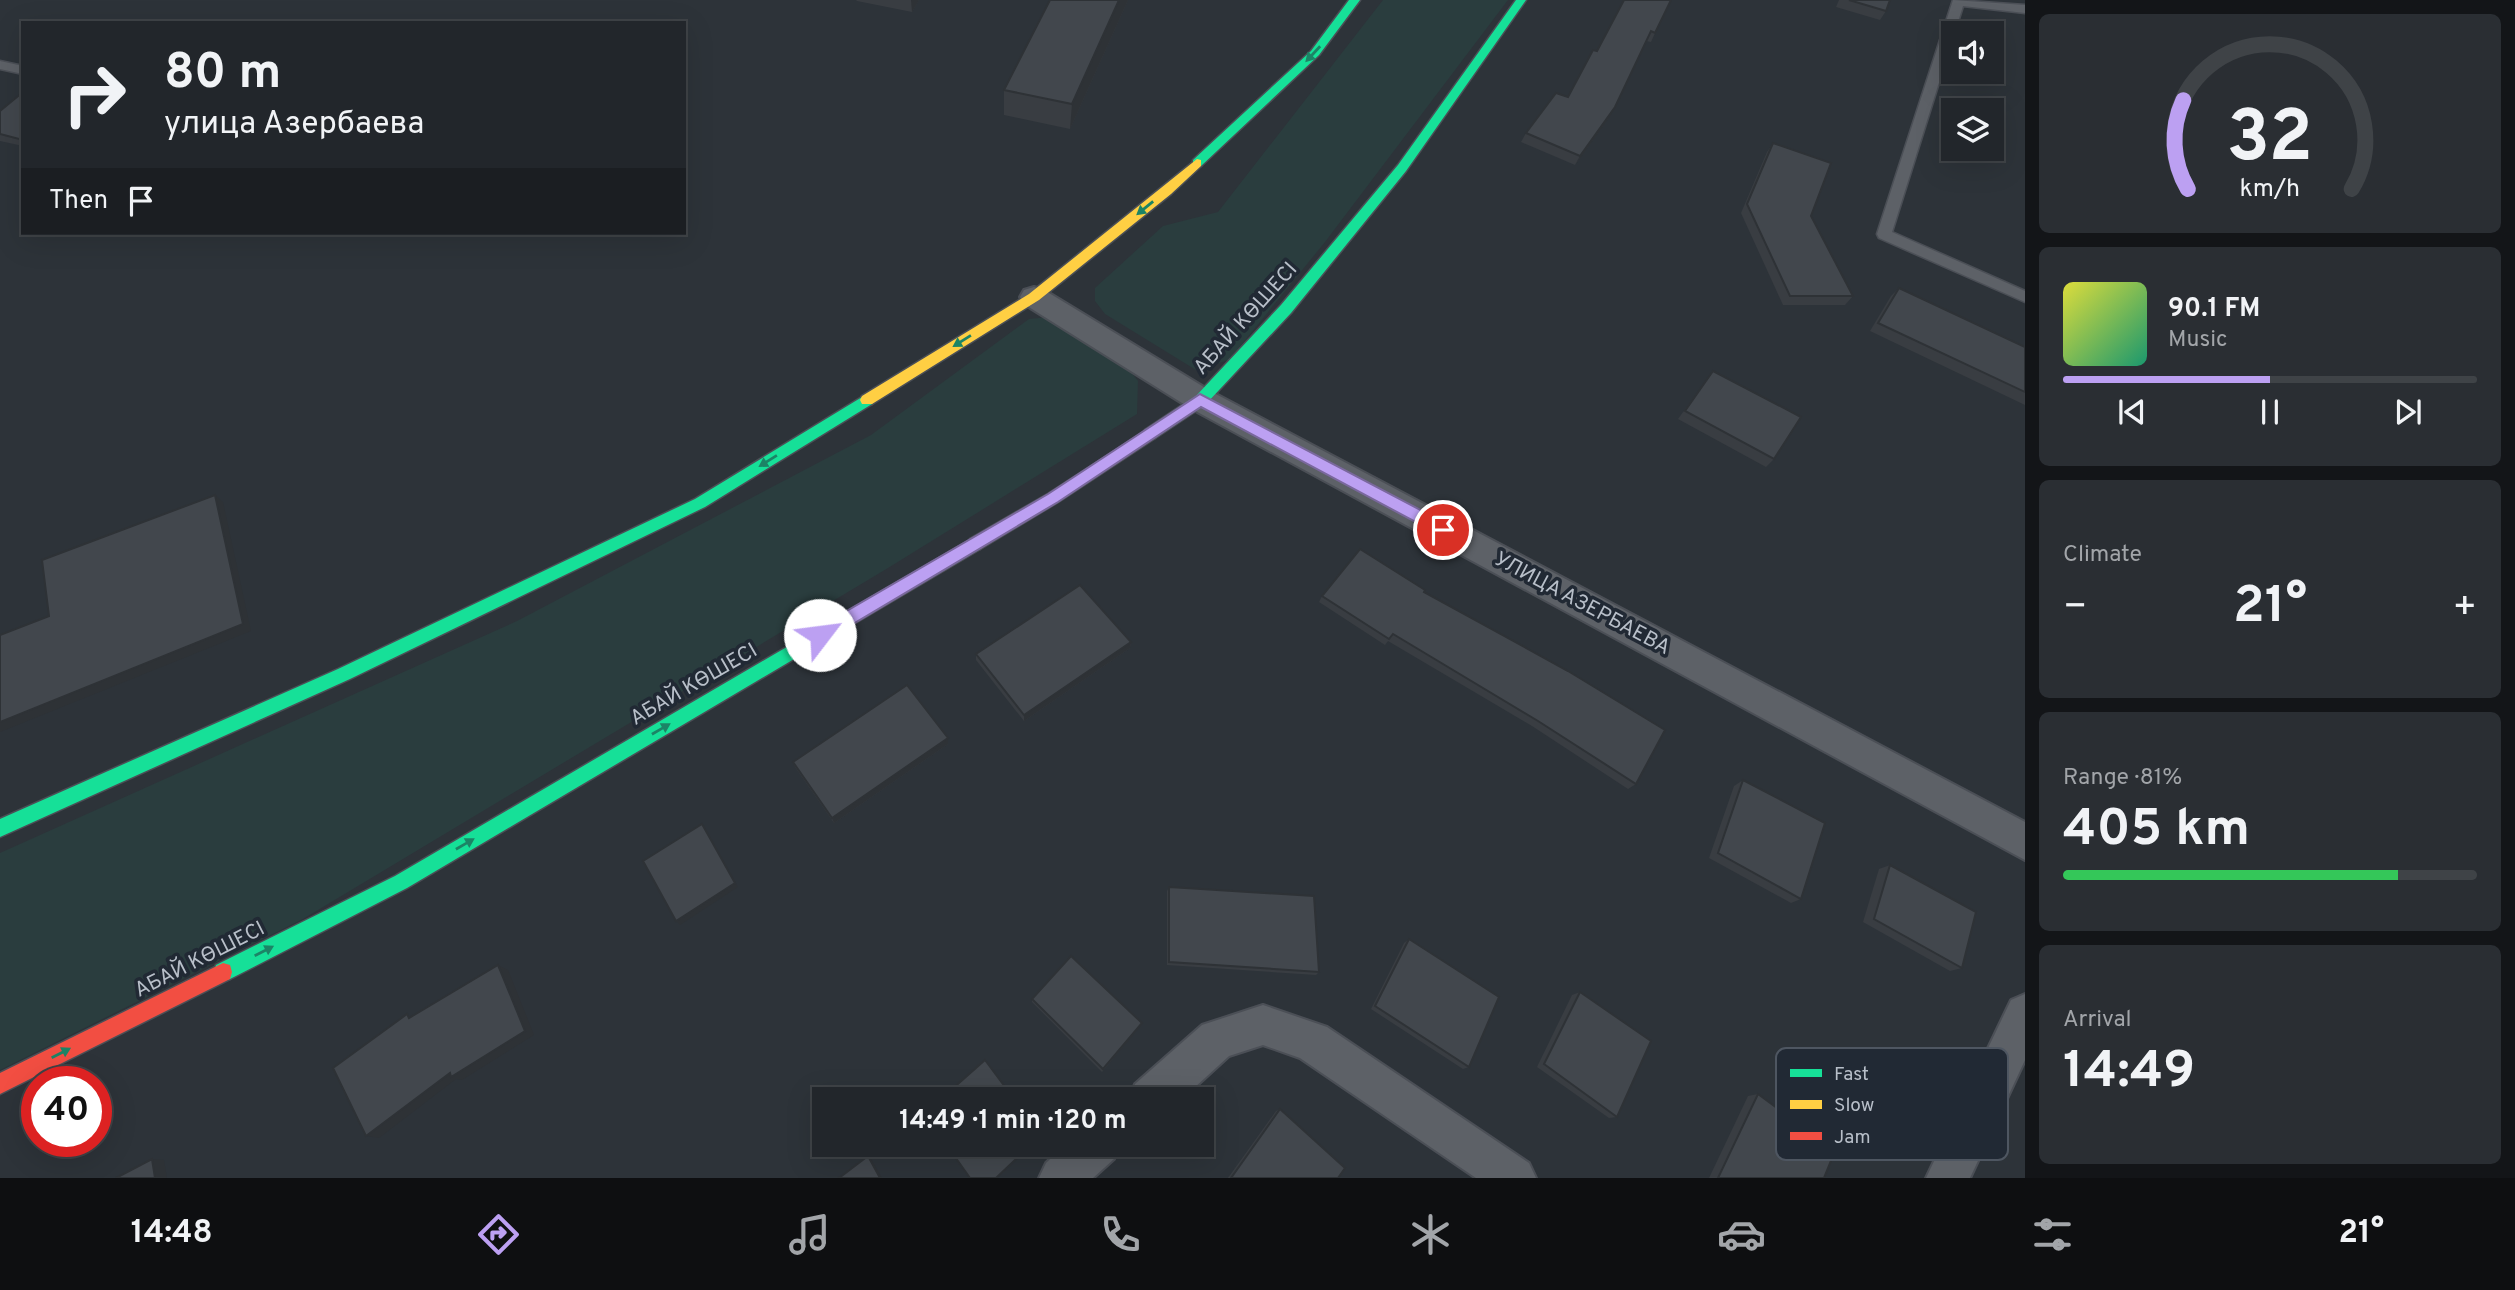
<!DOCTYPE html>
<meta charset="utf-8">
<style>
body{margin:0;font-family:Overpass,sans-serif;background:#2a2e33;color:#f1f3f6;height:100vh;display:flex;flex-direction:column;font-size:26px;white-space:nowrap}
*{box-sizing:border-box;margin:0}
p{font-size:23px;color:#a2a5a9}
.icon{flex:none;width:38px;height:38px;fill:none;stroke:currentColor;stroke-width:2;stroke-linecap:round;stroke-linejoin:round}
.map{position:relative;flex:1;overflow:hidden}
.sheet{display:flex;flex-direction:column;gap:14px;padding:14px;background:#131518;width:490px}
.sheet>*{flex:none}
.top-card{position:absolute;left:21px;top:21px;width:665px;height:214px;border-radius:0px;box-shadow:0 7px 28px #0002,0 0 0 2px #3f4347;background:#22262b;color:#f1f3f6;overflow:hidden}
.controls{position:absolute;left:1941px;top:21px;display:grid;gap:14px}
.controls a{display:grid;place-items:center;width:63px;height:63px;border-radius:0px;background:#22262b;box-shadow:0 7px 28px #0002,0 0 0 2px #3f4347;font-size:35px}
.speed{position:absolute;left:21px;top:1066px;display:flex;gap:14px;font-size:35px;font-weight:700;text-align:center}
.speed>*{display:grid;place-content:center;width:91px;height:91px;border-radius:50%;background:#22262b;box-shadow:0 7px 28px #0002,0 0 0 2px #3f4347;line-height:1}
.speed .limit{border:10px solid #d22;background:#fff;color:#111}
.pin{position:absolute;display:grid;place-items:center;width:60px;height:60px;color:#fff;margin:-30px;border:4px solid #fff;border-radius:50%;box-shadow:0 2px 7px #0007}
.me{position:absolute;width:77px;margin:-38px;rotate:60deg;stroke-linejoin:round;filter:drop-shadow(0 0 5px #0008)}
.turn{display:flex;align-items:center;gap:24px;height:147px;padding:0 28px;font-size:32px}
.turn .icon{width:91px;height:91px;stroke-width:2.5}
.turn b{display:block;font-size:49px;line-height:60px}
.then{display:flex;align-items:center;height:66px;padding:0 28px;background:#0003;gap:14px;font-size:26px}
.big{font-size:52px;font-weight:700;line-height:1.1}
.sheet .widget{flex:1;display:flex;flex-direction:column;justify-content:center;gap:10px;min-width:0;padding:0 24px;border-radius:10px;background:#2a2e33}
.sheet .dial{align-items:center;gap:0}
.dial svg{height:182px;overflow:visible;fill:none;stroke:#3f4347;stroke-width:7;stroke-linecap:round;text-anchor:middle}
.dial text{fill:#f1f3f6;stroke:none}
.song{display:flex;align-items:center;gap:21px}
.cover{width:84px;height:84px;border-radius:10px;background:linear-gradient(135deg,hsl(60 70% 55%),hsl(160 70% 35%))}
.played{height:7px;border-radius:4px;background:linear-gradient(90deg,#bca0f2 50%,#3f4347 50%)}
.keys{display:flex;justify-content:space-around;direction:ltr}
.heat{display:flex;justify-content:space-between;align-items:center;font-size:38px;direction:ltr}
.charge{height:10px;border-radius:5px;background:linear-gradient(90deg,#34c759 81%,#3f4347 0)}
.trip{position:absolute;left:812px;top:1087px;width:402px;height:70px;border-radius:0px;background:#22262b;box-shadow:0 7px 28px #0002,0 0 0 2px #3f4347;font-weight:700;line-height:70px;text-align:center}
.dock{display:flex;height:112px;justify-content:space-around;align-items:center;background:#0e0f11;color:#a2a5a9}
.dock .icon{width:49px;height:49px}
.dock .on{color:#bca0f2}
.dock b{font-size:32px;color:#f1f3f6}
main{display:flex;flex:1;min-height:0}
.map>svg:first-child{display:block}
</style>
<main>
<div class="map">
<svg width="2025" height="1178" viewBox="0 0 2025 1178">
<rect width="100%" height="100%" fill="#2d3339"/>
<!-- green -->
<g fill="#2a3d3e">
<path d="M 1383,0 L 1508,0 L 1325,242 L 1229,360 L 1196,370 L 1105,314 L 1095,301 L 1095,288 L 1163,226 L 1218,212 Z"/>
<path d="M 1049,317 L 1120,358 L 1138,381 L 1137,414 L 888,568 L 303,919 L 0,1070 L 0,853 L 517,621 L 871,435 L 1029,319 Z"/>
</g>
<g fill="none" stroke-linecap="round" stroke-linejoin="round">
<!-- lane casing -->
<g stroke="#4b4f56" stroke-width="3">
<g id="lane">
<path d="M 1953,0 L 2025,5 L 2025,13 L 1963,6 L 1892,232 L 2025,291 L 2025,302 L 1879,238 L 1877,234 Z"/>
<path d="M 0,61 L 23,66 L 23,74 L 0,69 Z"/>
</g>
</g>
<!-- street casing -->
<g stroke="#4b4f56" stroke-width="4">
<g id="street">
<path d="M 1034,287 L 1044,290 L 1212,392 L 2025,822 L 2025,860 L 1190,408 L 1024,304 L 1020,297 L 1024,290 Z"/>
<path d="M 2025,994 L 2025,1060 L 1970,1178 L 1926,1178 L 2011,1000 Z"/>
<path d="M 1263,1005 L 1327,1027 L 1529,1163 L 1536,1178 L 1476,1178 L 1300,1058 L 1263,1045 L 1229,1056 L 1182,1099 L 1129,1099 L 1135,1084 L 1202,1025 Z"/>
<path d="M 1066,1144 L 1120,1144 L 1114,1159 L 1093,1178 L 1039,1178 L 1046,1163 Z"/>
</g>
</g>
<!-- fast casing -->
<g stroke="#4b4f56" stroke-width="3">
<g id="fast">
<path d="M 1349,0 L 1360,0 L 1319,55 L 1201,166 L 1193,166 L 1193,160 L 1311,51 Z"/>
<path d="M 1516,0 L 1526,0 L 1406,171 L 1291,313 L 1206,404 L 1155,438 L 1145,438 L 1143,434 L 1145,430 L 1196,396 L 1281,305 L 1398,165 Z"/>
<path d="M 867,394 L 874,400 L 872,404 L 705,507 L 350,679 L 0,837 L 0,819 L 338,669 L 695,499 Z"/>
<path d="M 975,537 L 980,539 L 983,544 L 980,549 L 407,888 L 230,979 L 223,981 L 216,979 L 214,972 L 216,965 L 395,876 Z"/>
</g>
</g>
<!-- slow casing -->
<g stroke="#4b4f56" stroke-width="3">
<path id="slow" d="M 1197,159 L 1201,160 L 1201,166 L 1171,194 L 1039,300 L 872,404 L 862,404 L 860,400 L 862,396 L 1029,294 Z"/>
</g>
<!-- jam casing -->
<g stroke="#4b4f56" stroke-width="3">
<g id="jam">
<path d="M 1150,428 L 1155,430 L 1157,434 L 1155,438 L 1058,502 L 980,549 L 970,549 L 967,544 L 970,539 L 1048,494 Z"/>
<path d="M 223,963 L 230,965 L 232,972 L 230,979 L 0,1094 L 0,1073 Z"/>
</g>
</g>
<!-- lane -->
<use href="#lane" fill="#5d6167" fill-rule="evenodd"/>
<!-- street -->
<use href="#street" fill="#5d6167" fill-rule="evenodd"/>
<!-- fast -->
<use href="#fast" fill="#16e098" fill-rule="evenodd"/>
<!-- slow -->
<use href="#slow" fill="#ffcf43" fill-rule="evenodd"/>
<!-- jam -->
<use href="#jam" fill="#f24e42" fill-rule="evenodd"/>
</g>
<!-- wall -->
<g fill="#393d42">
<path d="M 856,0 L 919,0 L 912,12 L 857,1 Z"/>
<path d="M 1050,0 L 1128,0 L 1070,129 L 1004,115 L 1004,90 Z"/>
<path d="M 1624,0 L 1655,33 L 1651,42 L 1646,41 L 1610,116 L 1575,165 L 1521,142 L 1526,133 L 1568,97 L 1597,51 Z"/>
<path d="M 1839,0 L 1890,0 L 1886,11 L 1880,20 L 1836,7 Z"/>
<path d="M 23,92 L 23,146 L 0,141 L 0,111 Z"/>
<path d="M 1773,143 L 1853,296 L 1845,305 L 1783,305 L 1741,213 L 1767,152 Z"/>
<path d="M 1899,288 L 2025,347 L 2025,405 L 1870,331 L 1891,296 Z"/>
<path d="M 1713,371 L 1774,459 L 1766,467 L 1678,419 Z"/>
<path d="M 1424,592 L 1636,784 L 1628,789 L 1532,726 L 1388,641 L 1385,645 L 1319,602 L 1322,596 Z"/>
<path d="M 1131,642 L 1130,648 L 1024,721 L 976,660 L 976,654 Z"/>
<path d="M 948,738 L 948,744 L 834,823 L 795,767 L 793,762 Z"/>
<path d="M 1743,780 L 1801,899 L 1791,903 L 1709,858 L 1734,786 Z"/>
<path d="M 1890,865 L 1962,968 L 1950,971 L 1863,922 L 1879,869 Z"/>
<path d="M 1169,887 L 1319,972 L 1316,975 L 1167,965 L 1167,891 Z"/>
<path d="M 1409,939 L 1469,1067 L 1463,1069 L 1371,1009 L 1404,943 Z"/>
<path d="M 1580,992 L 1617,1117 L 1609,1118 L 1537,1067 L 1572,995 Z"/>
<path d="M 1032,999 L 1140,1026 L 1102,1072 L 1032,1002 Z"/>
<path d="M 1758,1094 L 1824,1178 L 1709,1178 L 1748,1096 Z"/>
<path d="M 1280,1109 L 1338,1178 L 1228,1178 L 1276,1111 Z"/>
</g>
<!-- shaded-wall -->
<g fill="#2e3236">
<path d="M 911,0 L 919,0 L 912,12 Z"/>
<path d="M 1119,0 L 1128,0 L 1070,129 L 1072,104 Z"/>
<path d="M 1615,107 L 1610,116 L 1575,165 L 1580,156 Z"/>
<path d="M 215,495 L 223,502 L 251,631 L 0,732 L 0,722 Z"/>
<path d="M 1131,642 L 1130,648 L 1024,721 L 1024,715 Z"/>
<path d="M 948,738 L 948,744 L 834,823 L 832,818 Z"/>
<path d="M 702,824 L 738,887 L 680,925 L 676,921 Z"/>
<path d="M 498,965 L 508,970 L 534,1035 L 462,1080 L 456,1079 L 379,1138 L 366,1136 L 450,1073 Z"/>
<path d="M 868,1156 L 870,1157 L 882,1178 L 880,1178 Z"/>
<path d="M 152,1159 L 164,1160 L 167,1178 L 155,1178 Z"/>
</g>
<!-- building -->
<g fill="#42474d" stroke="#2e3236" stroke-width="2">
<path d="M 1050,0 L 1119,0 L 1072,104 L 1004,90 Z"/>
<path d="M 1624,0 L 1671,0 L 1655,33 L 1651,31 L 1615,107 L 1580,156 L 1526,133 L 1556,93 L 1568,97 L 1593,50 L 1597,51 Z"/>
<path d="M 1849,0 L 1890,0 L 1886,11 Z"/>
<path d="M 23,92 L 23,140 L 0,134 L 0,111 Z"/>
<path d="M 1773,143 L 1831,163 L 1811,216 L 1853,296 L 1790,296 L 1747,204 Z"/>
<path d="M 1899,288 L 2025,347 L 2025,392 L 1878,323 Z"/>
<path d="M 1713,371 L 1801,417 L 1774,459 L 1685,411 Z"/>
<path d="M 215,495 L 243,624 L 0,722 L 0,635 L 49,616 L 42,560 Z"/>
<path d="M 1360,549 L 1425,590 L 1424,592 L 1568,671 L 1665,730 L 1636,784 L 1538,721 L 1393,634 L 1389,639 L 1322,596 Z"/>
<path d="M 1080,585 L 1131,642 L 1024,715 L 976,654 Z"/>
<path d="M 907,685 L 948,738 L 832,818 L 793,762 Z"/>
<path d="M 1743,780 L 1825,823 L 1801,899 L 1718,853 Z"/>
<path d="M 702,824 L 735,883 L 676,921 L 643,861 Z"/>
<path d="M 1890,865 L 1976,912 L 1962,968 L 1874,919 Z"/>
<path d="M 1169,887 L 1314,896 L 1319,972 L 1169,962 Z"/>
<path d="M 1409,939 L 1499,997 L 1469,1067 L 1375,1006 Z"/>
<path d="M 1071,956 L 1142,1023 L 1103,1069 L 1032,999 Z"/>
<path d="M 498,965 L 525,1031 L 451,1077 L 450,1073 L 366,1136 L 333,1068 L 407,1014 L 409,1018 Z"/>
<path d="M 1580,992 L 1651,1041 L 1617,1117 L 1544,1064 Z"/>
<path d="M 985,1060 L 1014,1099 L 941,1099 Z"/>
<path d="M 1758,1094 L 1835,1151 L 1824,1178 L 1718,1178 Z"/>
<path d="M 1280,1109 L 1345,1168 L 1338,1178 L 1231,1178 Z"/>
<path d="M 946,1144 L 1032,1144 L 996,1178 L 970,1178 Z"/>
<path d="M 868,1156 L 880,1178 L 839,1178 Z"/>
<path d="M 152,1159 L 155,1178 L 116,1178 Z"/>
</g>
<!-- one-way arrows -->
<defs><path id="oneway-solid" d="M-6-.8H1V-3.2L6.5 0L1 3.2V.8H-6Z" transform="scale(1.75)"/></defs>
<g fill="#1c8466">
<use href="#oneway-solid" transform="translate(1313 54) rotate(133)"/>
<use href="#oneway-solid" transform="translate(1145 208) rotate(141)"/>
<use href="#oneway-solid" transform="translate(962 341) rotate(148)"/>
<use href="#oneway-solid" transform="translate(768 461) rotate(148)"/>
<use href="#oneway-solid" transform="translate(661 729) rotate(-30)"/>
<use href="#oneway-solid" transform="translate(465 844) rotate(-30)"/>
<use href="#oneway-solid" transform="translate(264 951) rotate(-27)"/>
<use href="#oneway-solid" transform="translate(61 1053) rotate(-27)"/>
</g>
<!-- route -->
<path fill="#bca0f2" stroke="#7a689d" stroke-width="2" d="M 1200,394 L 1449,525 L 1451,530 L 1449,534 L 1438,534 L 1201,407 L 1058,502 L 826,640 L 820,642 L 814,640 L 812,635 L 814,630 L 1048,494 Z"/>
<g text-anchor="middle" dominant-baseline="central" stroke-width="7" stroke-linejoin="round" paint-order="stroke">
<!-- street labels -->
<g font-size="21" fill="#b8bfc9" stroke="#212934">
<text transform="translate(1246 319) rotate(-48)">АБАЙ КӨШЕСІ</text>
<text transform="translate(1582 604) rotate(28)">УЛИЦА АЗЕРБАЕВА</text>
<text transform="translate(694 685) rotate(-30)">АБАЙ КӨШЕСІ</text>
<text transform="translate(200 960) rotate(-27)">АБАЙ КӨШЕСІ</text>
</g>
</g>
<!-- legend -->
<rect x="1776" y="1048" width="232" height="112" rx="10" fill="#212934" stroke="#4e5661" stroke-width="2"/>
<rect x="1790" y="1069" width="32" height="8" fill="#16e098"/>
<rect x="1790" y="1100" width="32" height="9" fill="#ffcf43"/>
<rect x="1790" y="1132" width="32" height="8" fill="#f24e42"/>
<g font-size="19" fill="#b8bfc9">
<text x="1834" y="1080">Fast</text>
<text x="1834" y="1111">Slow</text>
<text x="1834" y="1143">Jam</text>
</g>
</svg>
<div class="controls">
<a><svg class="icon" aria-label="sound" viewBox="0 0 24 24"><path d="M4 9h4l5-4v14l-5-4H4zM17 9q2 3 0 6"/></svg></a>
<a><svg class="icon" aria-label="layers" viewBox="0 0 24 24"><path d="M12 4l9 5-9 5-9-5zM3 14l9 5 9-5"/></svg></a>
</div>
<div class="speed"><div class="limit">40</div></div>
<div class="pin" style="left:1443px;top:530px;background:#d93025"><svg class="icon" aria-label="arrive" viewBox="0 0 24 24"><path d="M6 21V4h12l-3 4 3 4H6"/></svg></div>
<svg class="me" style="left:820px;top:635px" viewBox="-20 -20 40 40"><circle r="19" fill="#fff"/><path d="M0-13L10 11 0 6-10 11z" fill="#bca0f2"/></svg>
<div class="trip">14:49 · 1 min · 120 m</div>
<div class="top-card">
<div class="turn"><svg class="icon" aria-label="right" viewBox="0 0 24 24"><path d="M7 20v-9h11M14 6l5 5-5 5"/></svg><div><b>80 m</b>улица Азербаева</div></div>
<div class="then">Then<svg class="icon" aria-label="arrive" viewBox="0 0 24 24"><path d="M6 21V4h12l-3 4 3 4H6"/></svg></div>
</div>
</div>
<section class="sheet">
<div class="widget dial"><svg viewBox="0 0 100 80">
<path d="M14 69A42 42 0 1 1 86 69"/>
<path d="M14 69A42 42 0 0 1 12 30" stroke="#bca0f2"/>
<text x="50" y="56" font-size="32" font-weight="700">32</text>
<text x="50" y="72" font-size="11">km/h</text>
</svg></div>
<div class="widget">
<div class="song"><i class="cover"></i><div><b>90.1 FM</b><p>Music</p></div></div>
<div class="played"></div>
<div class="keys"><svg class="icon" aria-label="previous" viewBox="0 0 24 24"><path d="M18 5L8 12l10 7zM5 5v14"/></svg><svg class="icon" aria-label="pause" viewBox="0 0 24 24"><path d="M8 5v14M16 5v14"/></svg><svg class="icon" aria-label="next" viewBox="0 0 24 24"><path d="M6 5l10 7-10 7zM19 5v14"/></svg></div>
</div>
<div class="widget"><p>Climate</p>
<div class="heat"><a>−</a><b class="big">21°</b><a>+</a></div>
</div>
<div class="widget"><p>Range · 81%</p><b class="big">405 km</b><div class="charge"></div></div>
<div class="widget"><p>Arrival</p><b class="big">14:49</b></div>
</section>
</main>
<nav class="dock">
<b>14:48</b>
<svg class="icon on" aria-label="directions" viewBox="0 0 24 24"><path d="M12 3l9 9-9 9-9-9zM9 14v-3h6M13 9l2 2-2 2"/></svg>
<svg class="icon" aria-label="music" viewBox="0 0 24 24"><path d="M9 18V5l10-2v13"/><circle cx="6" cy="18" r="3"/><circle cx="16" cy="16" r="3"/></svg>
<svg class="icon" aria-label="phone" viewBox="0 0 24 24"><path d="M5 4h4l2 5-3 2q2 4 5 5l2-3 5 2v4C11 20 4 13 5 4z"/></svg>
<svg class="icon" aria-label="climate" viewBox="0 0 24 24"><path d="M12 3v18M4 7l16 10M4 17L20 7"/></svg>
<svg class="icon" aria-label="car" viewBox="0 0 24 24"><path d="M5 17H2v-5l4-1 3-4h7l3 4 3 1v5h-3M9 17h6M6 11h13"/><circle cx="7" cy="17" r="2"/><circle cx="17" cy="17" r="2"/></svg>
<svg class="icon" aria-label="filters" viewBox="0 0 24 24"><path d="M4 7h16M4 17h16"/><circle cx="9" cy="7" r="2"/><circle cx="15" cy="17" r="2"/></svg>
<b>21°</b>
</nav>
